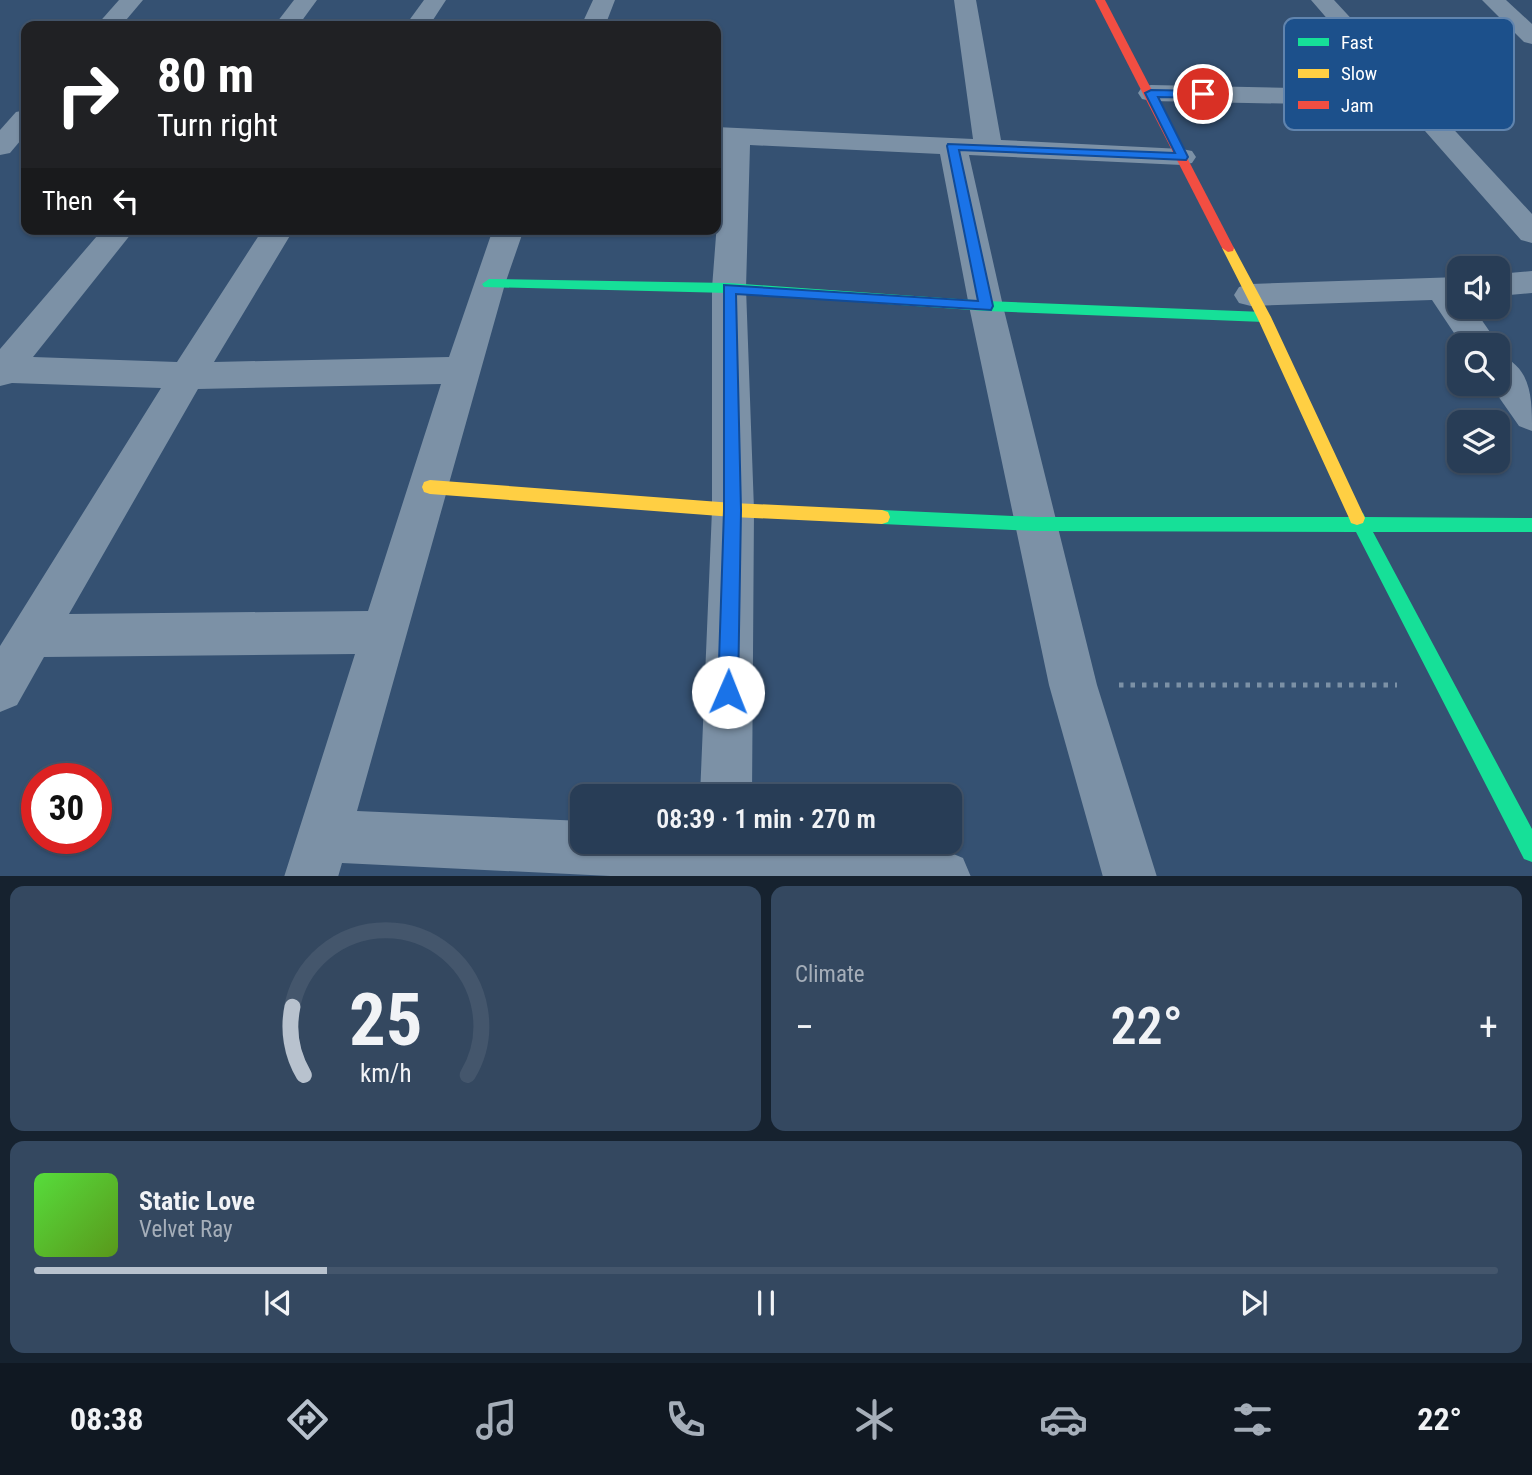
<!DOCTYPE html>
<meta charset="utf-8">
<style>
body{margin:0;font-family:"Roboto Condensed",sans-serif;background:#344860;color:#f1f3f6;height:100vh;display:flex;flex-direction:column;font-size:26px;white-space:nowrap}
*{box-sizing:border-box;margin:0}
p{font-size:23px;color:#a5aeb9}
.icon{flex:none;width:38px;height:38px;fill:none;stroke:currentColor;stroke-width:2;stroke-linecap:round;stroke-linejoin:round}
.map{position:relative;height:876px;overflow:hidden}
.details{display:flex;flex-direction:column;gap:10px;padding:10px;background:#16222f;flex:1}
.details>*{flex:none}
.hud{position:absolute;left:21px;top:21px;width:700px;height:214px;border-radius:14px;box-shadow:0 2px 5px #0004,0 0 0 2px #44566c;background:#202124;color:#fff;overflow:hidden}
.tools{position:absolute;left:1447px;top:256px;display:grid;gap:14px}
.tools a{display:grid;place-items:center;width:63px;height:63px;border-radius:14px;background:#283d56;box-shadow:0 2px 5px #0004,0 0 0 2px #44566c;font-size:35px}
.speed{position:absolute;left:21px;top:763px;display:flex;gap:14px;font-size:35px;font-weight:700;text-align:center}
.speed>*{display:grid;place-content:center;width:91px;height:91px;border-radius:50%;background:#283d56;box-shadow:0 2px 5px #0004,0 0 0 2px #44566c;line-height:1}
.speed .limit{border:10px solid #d22;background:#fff;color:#111}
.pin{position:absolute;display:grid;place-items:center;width:60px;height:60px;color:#fff;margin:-30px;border:4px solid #fff;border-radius:50%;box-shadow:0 2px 7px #0007}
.me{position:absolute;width:77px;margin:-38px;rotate:1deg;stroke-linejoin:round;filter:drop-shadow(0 0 5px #0008)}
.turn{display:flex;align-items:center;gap:24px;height:147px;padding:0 21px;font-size:32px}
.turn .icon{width:91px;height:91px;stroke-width:2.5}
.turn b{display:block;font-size:49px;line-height:60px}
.then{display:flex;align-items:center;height:66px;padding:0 21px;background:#0003;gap:14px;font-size:26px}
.big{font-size:52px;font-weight:600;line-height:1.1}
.details .tile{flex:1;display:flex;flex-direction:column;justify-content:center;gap:10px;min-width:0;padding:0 24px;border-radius:14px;background:#344860}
.details .dial{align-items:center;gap:0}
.dial svg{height:182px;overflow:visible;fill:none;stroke:#44566c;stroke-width:7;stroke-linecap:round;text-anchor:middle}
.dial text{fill:#f1f3f6;stroke:none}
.song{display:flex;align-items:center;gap:21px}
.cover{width:84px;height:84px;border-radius:10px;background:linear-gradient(135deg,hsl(110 70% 55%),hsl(90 70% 35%))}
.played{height:7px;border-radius:4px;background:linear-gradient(90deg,#b8c2ce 20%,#44566c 20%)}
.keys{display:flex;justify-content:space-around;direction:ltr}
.heat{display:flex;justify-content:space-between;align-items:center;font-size:38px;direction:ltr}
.details .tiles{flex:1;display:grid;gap:10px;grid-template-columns:1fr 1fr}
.tile:last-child{grid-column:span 2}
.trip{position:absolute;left:570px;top:784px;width:392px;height:70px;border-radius:14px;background:#283d56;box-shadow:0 2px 5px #0004,0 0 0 2px #44566c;font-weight:600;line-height:70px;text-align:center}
.tabs{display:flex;height:112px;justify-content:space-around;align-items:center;background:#101822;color:#a5aeb9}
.tabs .icon{width:49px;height:49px}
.tabs .current{color:#b8c2ce}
.tabs b{font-size:32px;color:#f1f3f6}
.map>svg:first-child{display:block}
</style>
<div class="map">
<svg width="1532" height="877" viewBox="0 0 1532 877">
<rect width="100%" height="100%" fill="#355172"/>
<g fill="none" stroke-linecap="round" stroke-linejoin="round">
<!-- path -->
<path stroke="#7c91a6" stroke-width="5" stroke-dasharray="4.5 7" stroke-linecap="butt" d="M 1119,685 L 1397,685"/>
<!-- street -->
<g fill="#7c91a6" fill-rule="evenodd">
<path d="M 119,0 L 143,0 L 121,26 L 96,26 Z"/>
<path d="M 294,0 L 317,0 L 298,26 L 274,26 Z"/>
<path d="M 424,0 L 446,0 L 429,26 L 405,26 Z"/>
<path d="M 593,0 L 615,0 L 605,26 L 581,26 Z"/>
<path d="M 954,0 L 976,0 L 1001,140 L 1182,149 L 1192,151 L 1196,157 L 1192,163 L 1182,165 L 969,155 L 1003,306 L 1097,685 L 1157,877 L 1103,877 L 1049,685 L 969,306 L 940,154 L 750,145 L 746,288 L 754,510 L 752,796 L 700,796 L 712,510 L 712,288 L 723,144 L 716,143 L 716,127 L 973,139 Z"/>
<path d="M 1311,0 L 1334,0 L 1532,214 L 1532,243 L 1521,240 L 1403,106 L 1151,101 L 1142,99 L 1138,93 L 1142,87 L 1151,85 L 1389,90 Z"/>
<path d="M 1482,0 L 1506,0 L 1532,24 L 1532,44 L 1524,42 Z"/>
<path d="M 26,110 L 26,134 L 10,153 L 0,155 L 0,130 L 16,112 Z"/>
<path d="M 103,229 L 135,229 L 33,357 L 177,362 L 263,229 L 294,229 L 214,362 L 449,357 L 493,229 L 524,229 L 505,284 L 357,811 L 583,821 L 583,842 L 865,842 L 944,850 L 963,858 L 971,877 L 631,877 L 342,863 L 338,877 L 284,877 L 355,654 L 44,657 L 17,705 L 0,712 L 0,646 L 161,388 L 12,383 L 0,386 L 0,349 ZM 441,384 L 368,611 L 69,614 L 198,389 Z"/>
<path d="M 1532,271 L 1532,293 L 1498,296 L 1498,274 Z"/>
<path d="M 1460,277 L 1460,306 L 1472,306 L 1499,345 L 1498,346 L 1462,345 L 1432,300 L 1251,306 L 1239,303 L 1234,295 L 1239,287 L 1251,284 Z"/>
<path d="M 1498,355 C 1532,366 1532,399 1532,431 L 1519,426 L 1489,383 L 1498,383 Z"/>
</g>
<!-- fast -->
<g fill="#16e098" fill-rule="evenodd">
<path d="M 489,279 L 729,283 L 986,301 L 1264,312 L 1271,317 L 1264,322 L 986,311 L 729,293 L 484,287 L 482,284 Z"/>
<path d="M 882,510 L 1036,517 L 1349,517 L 1351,513 L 1357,511 L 1363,513 L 1365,517 L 1532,518 L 1532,532 L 1373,532 L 1532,829 L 1532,862 L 1524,859 L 1356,532 L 1036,531 L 882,524 L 876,522 L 874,517 L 876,512 Z"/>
</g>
<!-- slow -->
<g fill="#ffcf43" fill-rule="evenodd">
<path d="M 1228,244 L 1234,248 L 1271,317 L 1365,518 L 1363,523 L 1357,525 L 1351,523 L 1349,518 L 1257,317 L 1222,248 Z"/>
<path d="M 430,480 L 733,503 L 882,510 L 888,512 L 890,517 L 888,522 L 882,524 L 733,517 L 430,494 L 424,492 L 422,487 L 424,482 Z"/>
</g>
<!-- jam -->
<path fill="#f24e42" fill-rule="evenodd" d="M 1095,0 L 1105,0 L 1234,248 L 1233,251 L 1228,252 L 1222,248 Z"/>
</g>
<!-- route -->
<path fill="#1a73e8" stroke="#114b97" stroke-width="2" d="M 1151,90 L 1203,91 L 1209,94 L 1203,98 L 1158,97 L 1188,157 L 1186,160 L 959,150 L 993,306 L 991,310 L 736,294 L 741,510 L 738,692 L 735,699 L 728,702 L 721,699 L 718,692 L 724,510 L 724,285 L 978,301 L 947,146 L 948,144 L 1175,153 L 1145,93 Z"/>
<!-- legend -->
<rect x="1284" y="18" width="230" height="112" rx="10" fill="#1c508b" stroke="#6084ae" stroke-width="2"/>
<rect x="1298" y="38" width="31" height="8" fill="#16e098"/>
<rect x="1298" y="69" width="31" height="9" fill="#ffcf43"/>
<rect x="1298" y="101" width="31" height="8" fill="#f24e42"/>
<g font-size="19" fill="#fff">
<text x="1341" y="49">Fast</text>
<text x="1341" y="80">Slow</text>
<text x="1341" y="112">Jam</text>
</g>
</svg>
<div class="tools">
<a><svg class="icon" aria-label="sound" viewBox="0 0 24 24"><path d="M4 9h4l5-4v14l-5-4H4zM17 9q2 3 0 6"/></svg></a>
<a><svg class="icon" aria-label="search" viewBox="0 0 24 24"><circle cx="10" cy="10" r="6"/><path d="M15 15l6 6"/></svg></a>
<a><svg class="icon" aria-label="layers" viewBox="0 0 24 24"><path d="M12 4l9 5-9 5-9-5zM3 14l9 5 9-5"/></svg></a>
</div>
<div class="speed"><div class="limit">30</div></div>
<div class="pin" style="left:1203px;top:94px;background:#d93025"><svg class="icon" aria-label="arrive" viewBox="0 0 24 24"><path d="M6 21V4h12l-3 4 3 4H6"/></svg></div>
<svg class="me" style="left:728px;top:692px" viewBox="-20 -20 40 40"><circle r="19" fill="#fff"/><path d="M0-13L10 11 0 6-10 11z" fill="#1a73e8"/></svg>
<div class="trip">08:39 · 1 min · 270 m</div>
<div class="hud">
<div class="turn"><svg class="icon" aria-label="right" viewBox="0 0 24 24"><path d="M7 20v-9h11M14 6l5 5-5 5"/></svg><div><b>80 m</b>Turn right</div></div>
<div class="then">Then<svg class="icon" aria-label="left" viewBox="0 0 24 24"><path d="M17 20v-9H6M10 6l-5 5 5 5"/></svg></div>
</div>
</div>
<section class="details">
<div class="tiles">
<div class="tile dial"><svg viewBox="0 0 100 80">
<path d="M14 69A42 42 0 1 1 86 69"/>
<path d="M14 69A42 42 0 0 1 9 39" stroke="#b8c2ce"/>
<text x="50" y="56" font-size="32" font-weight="700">25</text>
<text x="50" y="72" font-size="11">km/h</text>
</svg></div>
<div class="tile"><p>Climate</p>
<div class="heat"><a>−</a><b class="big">22°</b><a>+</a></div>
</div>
<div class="tile">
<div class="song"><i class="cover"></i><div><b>Static Love</b><p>Velvet Ray</p></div></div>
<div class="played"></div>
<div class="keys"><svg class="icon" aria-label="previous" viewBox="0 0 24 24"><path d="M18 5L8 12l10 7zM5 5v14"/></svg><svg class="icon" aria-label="pause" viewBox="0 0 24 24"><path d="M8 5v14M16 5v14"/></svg><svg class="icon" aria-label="next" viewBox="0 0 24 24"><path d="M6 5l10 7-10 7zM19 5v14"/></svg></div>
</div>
</div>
</section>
<nav class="tabs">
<b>08:38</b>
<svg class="icon current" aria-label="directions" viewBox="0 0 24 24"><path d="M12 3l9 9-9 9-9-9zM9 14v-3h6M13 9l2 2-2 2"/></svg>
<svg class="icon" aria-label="music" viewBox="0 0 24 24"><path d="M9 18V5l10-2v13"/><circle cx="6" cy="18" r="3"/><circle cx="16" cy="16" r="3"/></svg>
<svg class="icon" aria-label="phone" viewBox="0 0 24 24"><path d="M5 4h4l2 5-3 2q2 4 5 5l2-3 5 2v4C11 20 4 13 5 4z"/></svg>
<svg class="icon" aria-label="climate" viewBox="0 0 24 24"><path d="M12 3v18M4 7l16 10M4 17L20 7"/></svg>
<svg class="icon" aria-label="car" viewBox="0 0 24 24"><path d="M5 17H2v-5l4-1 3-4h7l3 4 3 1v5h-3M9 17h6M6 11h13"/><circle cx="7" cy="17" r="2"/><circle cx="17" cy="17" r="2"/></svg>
<svg class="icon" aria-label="filters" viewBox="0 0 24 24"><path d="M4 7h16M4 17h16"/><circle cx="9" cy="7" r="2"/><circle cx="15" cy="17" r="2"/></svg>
<b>22°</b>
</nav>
